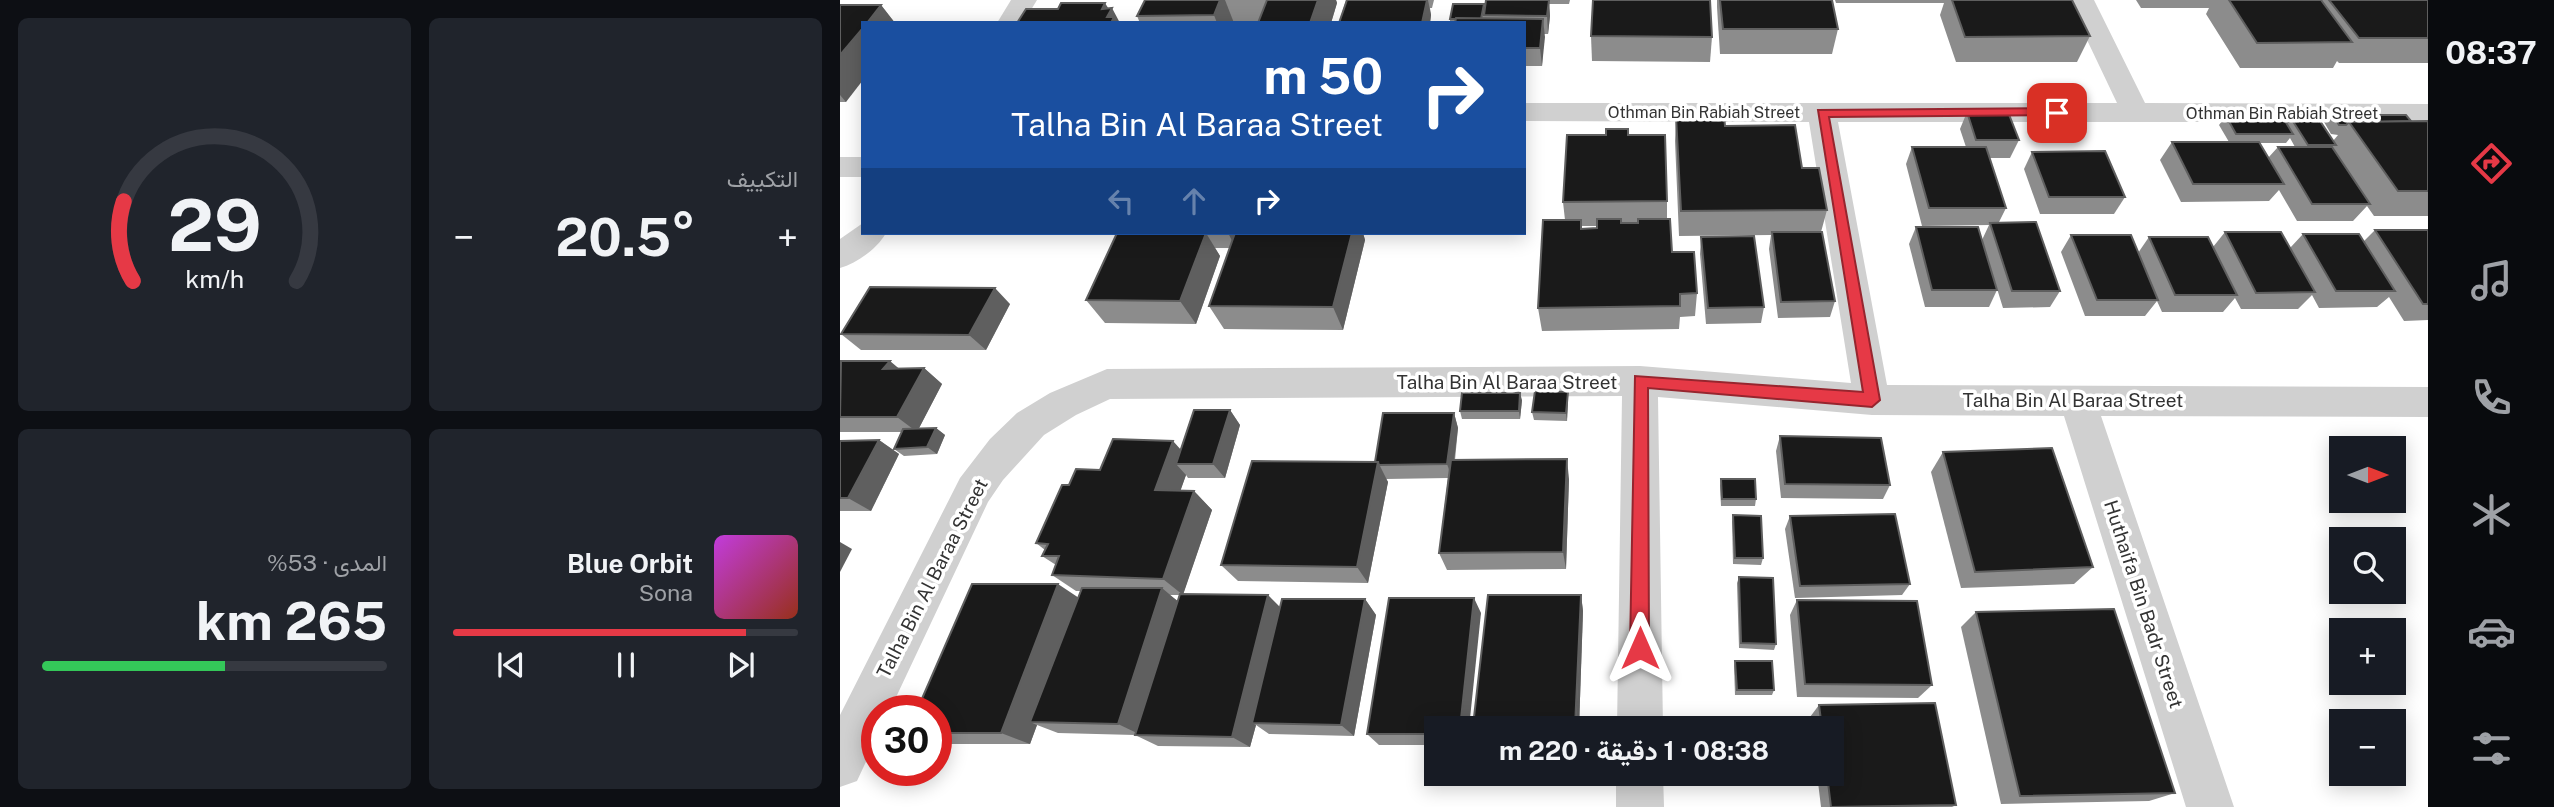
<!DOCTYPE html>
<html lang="ar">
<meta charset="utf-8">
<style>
body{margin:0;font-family:"Public Sans",Vazirmatn,sans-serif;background:#20242c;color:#f1f3f6;direction:rtl;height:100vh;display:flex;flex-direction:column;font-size:26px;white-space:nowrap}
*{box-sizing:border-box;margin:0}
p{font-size:23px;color:#9ea1a6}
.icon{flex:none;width:38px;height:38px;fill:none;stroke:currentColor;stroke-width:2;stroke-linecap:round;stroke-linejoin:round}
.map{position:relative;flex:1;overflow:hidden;direction:ltr}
.sheet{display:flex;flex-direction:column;gap:18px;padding:18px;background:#0d0f14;width:840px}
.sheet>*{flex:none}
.top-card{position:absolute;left:21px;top:21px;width:665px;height:214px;border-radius:0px;box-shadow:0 4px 18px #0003;direction:rtl;background:#1a4fa0;color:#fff;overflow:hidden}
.needle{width:46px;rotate:90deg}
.buttons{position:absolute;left:1489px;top:436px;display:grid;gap:14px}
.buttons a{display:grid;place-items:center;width:77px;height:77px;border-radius:0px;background:#171b24;box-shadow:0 4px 18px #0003;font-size:35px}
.speed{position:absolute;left:21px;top:695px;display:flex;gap:14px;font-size:35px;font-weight:700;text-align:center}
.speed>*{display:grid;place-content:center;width:91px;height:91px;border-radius:50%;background:#171b24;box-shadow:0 4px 18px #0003;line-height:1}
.speed .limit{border:10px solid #d22;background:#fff;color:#111}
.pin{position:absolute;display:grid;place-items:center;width:60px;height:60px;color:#fff;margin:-30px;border-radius:14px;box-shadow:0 4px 10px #0006}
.me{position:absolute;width:77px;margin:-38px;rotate:0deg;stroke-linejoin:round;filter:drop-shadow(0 0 5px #0008)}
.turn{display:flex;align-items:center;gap:24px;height:147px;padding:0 28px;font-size:32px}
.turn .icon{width:91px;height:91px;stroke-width:2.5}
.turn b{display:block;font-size:49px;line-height:60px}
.lanes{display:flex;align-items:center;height:66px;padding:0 28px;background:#0003;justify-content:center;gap:35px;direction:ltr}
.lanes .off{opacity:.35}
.big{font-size:52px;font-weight:700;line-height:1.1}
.sheet .card{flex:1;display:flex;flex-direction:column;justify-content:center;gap:10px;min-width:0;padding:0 24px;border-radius:10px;background:#20242c}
.sheet .dial{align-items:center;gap:0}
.dial svg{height:182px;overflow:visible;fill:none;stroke:#363941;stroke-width:7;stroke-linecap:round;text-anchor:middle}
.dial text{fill:#f1f3f6;stroke:none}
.song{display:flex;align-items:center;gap:21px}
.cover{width:84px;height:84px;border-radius:10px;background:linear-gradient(135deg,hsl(290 70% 55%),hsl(10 70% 35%))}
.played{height:7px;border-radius:4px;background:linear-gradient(90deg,#e63946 85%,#363941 85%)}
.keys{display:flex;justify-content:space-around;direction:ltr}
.heat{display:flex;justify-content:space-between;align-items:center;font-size:38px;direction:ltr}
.charge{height:10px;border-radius:5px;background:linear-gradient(90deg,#34c759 53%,#363941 0)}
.sheet .tiles{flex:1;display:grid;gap:18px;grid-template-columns:repeat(2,1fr)}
.trip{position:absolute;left:584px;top:716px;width:420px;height:70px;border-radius:0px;background:#171b24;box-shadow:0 4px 18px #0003;font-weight:700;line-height:70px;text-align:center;direction:rtl}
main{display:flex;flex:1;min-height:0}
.tabs{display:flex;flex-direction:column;width:126px;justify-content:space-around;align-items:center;background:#090b0e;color:#9ea1a6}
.tabs .icon{width:49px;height:49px}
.tabs .on{color:#e63946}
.tabs b{font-size:32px;color:#f1f3f6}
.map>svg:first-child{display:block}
</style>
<main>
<nav class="tabs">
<b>08:37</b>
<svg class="icon on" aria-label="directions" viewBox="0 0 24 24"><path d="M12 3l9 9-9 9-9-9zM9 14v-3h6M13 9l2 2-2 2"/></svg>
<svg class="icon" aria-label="music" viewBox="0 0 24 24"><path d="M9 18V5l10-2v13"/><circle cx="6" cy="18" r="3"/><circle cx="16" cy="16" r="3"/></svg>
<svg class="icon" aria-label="phone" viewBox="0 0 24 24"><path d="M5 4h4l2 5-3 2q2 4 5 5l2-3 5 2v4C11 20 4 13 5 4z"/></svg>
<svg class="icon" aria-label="climate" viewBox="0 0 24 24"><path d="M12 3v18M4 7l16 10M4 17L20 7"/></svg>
<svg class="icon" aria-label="car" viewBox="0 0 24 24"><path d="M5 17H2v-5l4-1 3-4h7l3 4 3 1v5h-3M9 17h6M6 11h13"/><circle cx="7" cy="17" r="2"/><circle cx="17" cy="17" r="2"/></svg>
<svg class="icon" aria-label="filters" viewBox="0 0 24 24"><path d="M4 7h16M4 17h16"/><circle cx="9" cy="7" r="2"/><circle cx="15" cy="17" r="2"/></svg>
</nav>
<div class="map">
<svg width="1588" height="807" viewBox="0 0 1588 807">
<rect width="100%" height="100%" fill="#fff"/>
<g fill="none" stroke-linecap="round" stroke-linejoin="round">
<!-- minor -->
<g fill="#d0d0d0" fill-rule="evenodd">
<path d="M 171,0 L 197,0 L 183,23 L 157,23 Z"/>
<path d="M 1228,0 L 1254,0 L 1305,103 L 1588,104 L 1588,122 L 998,122 L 1047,385 L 1588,387 L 1588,417 L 1261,416 L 1394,807 L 1346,807 L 1224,416 L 1032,415 L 818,397 L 823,728 L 777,728 L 782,396 L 270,399 L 236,415 L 204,435 L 163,480 L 148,502 L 50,710 L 37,710 L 37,738 L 17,781 L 0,787 L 0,715 L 120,478 L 150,439 L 177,413 L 210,393 L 267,369 L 800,366 L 1011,383 L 969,122 L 684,121 L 684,103 L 1277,103 Z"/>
<rect x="0" y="157" width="23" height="20"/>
<path d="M 23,223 L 23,233 L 46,233 C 37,249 17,263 0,268 L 0,239 Z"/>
<path d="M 776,774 L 823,774 L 824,807 L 776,807 Z"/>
</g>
</g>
<!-- wall -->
<g fill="#8c8c8c" fill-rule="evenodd">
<path d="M 305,0 L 496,0 L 497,3 L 491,23 L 300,23 L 297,16 Z"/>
<path d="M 506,0 L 594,0 L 592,8 L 590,8 L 591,15 L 590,23 L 499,23 Z"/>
<path d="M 646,0 L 730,0 L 729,4 L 709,4 L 710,16 L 708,34 L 704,34 L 702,66 L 684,66 L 684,23 L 610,23 L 610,19 L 644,4 L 644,10 Z"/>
<path d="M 877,0 L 992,0 L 998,29 L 992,54 L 880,54 L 877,7 Z"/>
<path d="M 995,0 L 1232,0 L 1250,36 L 1237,62 L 1116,62 L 1100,15 L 1104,3 L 996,3 Z"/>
<path d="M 1296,0 L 1588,0 L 1588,63 L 1499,63 L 1497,61 L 1493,68 L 1400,68 L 1366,14 L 1369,8 L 1301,8 Z"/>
<path d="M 0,5 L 41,5 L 55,23 L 23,23 L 6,102 L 0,102 Z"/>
<path d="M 751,36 L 872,37 L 870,62 L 752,61 Z"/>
<path d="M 1127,112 L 1179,140 L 1170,158 L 1149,158 L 1166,208 L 1159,222 L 1220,291 L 1210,307 L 1163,308 L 1142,240 L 1149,225 L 1082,226 L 1066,164 L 1072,147 L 1126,147 L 1120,129 Z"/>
<path d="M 1492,113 L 1517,122 L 1526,122 L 1532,115 L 1571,121 L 1588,121 L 1588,216 L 1534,216 L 1527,206 L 1513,221 L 1457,221 L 1439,190 L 1429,201 L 1341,202 L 1320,160 L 1332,142 L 1389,142 L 1379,125 L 1386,116 L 1445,120 L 1449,115 L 1493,141 L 1498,135 L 1491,134 L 1484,122 ZM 1450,138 L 1455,147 L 1438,147 L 1428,158 L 1419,143 L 1446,143 Z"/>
<path d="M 836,116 L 885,126 L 962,168 L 987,210 L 981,232 L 995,301 L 990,317 L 938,318 L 929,249 L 931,235 L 839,236 L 835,141 Z"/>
<path d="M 788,135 L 827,201 L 827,219 L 832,252 L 857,293 L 855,316 L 840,317 L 839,329 L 702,331 L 698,308 L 725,220 L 723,202 ZM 741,226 L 757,226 L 757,228 L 741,229 Z"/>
<path d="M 1192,152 L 1285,197 L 1274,214 L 1200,214 L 1184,169 Z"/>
<path d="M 1076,227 L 1157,290 L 1149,307 L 1085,307 L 1069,244 Z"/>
<path d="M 1535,230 L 1588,230 L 1588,320 L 1564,321 L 1549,297 L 1537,307 L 1479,308 L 1472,295 L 1458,309 L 1401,309 L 1395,298 L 1383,312 L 1322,312 L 1317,301 L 1305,316 L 1245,316 L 1221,252 L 1231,235 L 1298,253 L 1309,237 L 1373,247 L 1385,232 L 1450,248 L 1463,234 L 1524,241 Z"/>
<path d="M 277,233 L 523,233 L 525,240 L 503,330 L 384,329 L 369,306 L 390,248 L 375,248 L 380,256 L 356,324 L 265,323 L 246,300 Z"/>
<path d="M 861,237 L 924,307 L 921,323 L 866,324 L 860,254 Z"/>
<path d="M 170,304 L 146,350 L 21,350 L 1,334 Z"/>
<path d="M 0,362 L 59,368 L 84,368 L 102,384 L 79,428 L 96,428 L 105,435 L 97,454 L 64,456 L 54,449 L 62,432 L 0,432 Z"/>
<path d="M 728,399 L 727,421 L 694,420 L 692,412 Z"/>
<path d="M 682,400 L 680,419 L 622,419 L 620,411 Z"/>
<path d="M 390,410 L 400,425 L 385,478 L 348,478 L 346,475 L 340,491 L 354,491 L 372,510 L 343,594 L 440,607 L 525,599 L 536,615 L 514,736 L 429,734 L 416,725 L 410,747 L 318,746 L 295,735 L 218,733 L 197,725 L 190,744 L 100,744 L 96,743 L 96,710 L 238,598 L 241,591 L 236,591 L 212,575 L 216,565 L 202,556 L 205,550 L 196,543 L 229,485 L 260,470 L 341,450 ZM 329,595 L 339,595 L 338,601 Z"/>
<path d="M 614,413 L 618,428 L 615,460 L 729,479 L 726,569 L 607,570 L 599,553 L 608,478 L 546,479 L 548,482 L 528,583 L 398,581 L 381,565 Z"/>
<path d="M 940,436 L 1050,485 L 1043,499 L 941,498 L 936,451 Z"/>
<path d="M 39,440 L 59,454 L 31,511 L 0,511 L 0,441 Z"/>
<path d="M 1103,452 L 1253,567 L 1234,584 L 1121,588 L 1091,472 Z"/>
<path d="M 881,479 L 916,499 L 915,506 L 881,506 L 880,486 Z"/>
<path d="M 893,515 L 923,558 L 921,565 L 893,564 L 892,522 Z"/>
<path d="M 950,516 L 1070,584 L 1062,595 L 955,598 L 945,529 Z"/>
<path d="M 899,577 L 936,644 L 934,650 L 899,648 L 897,583 Z"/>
<path d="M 741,595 L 743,611 L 739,728 L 634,728 L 633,726 Z"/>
<path d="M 957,600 L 1092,685 L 1078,698 L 957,697 L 950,615 Z"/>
<path d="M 1136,612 L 1335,793 L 1309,801 L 1161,804 L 1121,627 Z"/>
<path d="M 641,613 L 597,728 L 597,745 L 539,745 L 527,734 Z"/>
<path d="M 895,661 L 934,690 L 932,695 L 895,695 L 894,666 Z"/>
<path d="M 979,705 L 1116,805 L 1112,807 L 981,807 L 977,774 L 992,774 L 992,728 L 972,728 L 970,717 Z"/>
</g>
<!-- shaded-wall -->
<g fill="#5f5f5f">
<path d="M 380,0 L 385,0 L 394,23 L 377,23 L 374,15 Z"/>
<path d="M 478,0 L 496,0 L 497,3 L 491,23 L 470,23 Z"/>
<path d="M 587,0 L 588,0 L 591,15 L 590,23 L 582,23 Z"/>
<path d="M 709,0 L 710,16 L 708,34 L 707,16 Z"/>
<path d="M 265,3 L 270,11 L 272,8 L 280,23 L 270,23 L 262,9 Z"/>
<path d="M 41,5 L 55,23 L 27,23 Z"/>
<path d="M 703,19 L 705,37 L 702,66 L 700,48 Z"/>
<path d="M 23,28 L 23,80 L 6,102 L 0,95 L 0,55 Z"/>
<path d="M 366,233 L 380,256 L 356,324 L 340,301 Z"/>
<path d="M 388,233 L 401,233 L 396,248 Z"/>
<path d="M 512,233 L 523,233 L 525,240 L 503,330 L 493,307 Z"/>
<path d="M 155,288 L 170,304 L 146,350 L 129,335 Z"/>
<path d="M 50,361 L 69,377 L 43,369 Z"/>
<path d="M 84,368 L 102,384 L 77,432 L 57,417 Z"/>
<path d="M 728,392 L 728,399 L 727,421 L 726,413 Z"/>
<path d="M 680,393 L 682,400 L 680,419 L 679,411 Z"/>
<path d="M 390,410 L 400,425 L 385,478 L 373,464 Z"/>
<path d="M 614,413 L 618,428 L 612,478 L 607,464 Z"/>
<path d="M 96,428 L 105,435 L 97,454 L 87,447 Z"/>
<path d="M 39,440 L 59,454 L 31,511 L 8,498 Z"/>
<path d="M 333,441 L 351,461 L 336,464 L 346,475 L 334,509 L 315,490 Z"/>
<path d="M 727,459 L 729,479 L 726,569 L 723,552 Z"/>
<path d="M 538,462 L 548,482 L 528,583 L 517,567 Z"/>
<path d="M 354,491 L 372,510 L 343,595 L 323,579 Z"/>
<path d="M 0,542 L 12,549 L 0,572 Z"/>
<path d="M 218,584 L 242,600 L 190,722 L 197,725 L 190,744 L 161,733 Z"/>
<path d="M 322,588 L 341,604 L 301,735 L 278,724 Z"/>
<path d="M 428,595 L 444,611 L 412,723 L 416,725 L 410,747 L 392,737 Z"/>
<path d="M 741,595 L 743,611 L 739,728 L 736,728 Z"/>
<path d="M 634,598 L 641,613 L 629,728 L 620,728 Z"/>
<path d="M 525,599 L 536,615 L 514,736 L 501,725 Z"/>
</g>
<!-- building -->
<g fill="#1a1a1a" stroke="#5f5f5f" stroke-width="2">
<path d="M 305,0 L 380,0 L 374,15 L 297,16 Z"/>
<path d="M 427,0 L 478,0 L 470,23 L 418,23 Z"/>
<path d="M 507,0 L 587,0 L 582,23 L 499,23 Z"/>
<path d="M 646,0 L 709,0 L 707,16 L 644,15 Z"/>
<path d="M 753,0 L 870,0 L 872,37 L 751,36 Z"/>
<path d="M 880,0 L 992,0 L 998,29 L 883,29 Z"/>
<path d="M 1112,0 L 1232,0 L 1250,36 L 1125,37 Z"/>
<path d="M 1389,0 L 1481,0 L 1512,42 L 1417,43 Z"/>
<path d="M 1489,0 L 1588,0 L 1588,38 L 1519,38 Z"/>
<path d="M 221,3 L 265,3 L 262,9 L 272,8 L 267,17 L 274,17 L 271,23 L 177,23 L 186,9 L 218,9 Z"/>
<path d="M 613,4 L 644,4 L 641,19 L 610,19 Z"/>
<path d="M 0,5 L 41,5 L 27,23 L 23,23 L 23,28 L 0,55 Z"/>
<path d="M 616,18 L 703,19 L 700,48 L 684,48 L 684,23 L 615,23 Z"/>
<path d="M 1127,112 L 1168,112 L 1179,140 L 1136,140 Z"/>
<path d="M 1492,113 L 1512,114 L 1517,122 L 1509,122 L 1506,125 L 1499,125 Z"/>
<path d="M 884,115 L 885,126 L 955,125 L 962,168 L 979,168 L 987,210 L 841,211 L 836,116 Z"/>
<path d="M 1449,115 L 1476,115 L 1496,145 L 1468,145 Z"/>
<path d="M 1532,115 L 1566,115 L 1571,121 L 1537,122 Z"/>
<path d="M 1386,116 L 1442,116 L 1453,134 L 1396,134 Z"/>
<path d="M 1588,121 L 1588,191 L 1558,191 L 1509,122 Z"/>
<path d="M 766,129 L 788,129 L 788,135 L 825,135 L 827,201 L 723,202 L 727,135 L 766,135 Z"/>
<path d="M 1332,142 L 1419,142 L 1444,184 L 1353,184 Z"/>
<path d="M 1072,147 L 1146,147 L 1166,208 L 1089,208 Z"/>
<path d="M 1438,147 L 1492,147 L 1530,204 L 1472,204 Z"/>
<path d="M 1265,151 L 1285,197 L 1209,197 L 1192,152 Z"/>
<path d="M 757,219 L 781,219 L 781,223 L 798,223 L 798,219 L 830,219 L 832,252 L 854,252 L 857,293 L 840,294 L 840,306 L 698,308 L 703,220 L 741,220 L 741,229 L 757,228 Z"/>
<path d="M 1196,222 L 1220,291 L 1172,291 L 1150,223 Z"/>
<path d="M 1076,227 L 1138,227 L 1157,290 L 1092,290 Z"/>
<path d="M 1535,230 L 1588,230 L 1588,304 L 1583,304 Z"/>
<path d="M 932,232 L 982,232 L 995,301 L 941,302 Z"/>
<path d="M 1385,232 L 1441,232 L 1475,292 L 1416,293 Z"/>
<path d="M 277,233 L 366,233 L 340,301 L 246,300 Z"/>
<path d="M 395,233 L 512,233 L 493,307 L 369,306 Z"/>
<path d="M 1463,234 L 1519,234 L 1555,291 L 1496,291 Z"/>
<path d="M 1231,235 L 1291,235 L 1318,300 L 1257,300 Z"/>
<path d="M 914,236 L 924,307 L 868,308 L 861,237 Z"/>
<path d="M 1309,237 L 1368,237 L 1397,295 L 1335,295 Z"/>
<path d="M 30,287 L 155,288 L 129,335 L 1,334 Z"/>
<path d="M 1,361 L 50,361 L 43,369 L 84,368 L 57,417 L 0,417 Z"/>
<path d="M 695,391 L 728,392 L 726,413 L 692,412 Z"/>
<path d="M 622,393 L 680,393 L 679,411 L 620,411 Z"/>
<path d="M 354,410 L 390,410 L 373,464 L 336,464 Z"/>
<path d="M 543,413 L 614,413 L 607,464 L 539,465 L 538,462 L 535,462 Z"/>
<path d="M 96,428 L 87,447 L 54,449 L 63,429 Z"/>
<path d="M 940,436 L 1041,438 L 1050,485 L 945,484 Z"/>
<path d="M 273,439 L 333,441 L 315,490 L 354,491 L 323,579 L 212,575 L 219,556 L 202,556 L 208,544 L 196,543 L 222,485 L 229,485 L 236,469 L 260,470 Z"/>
<path d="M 39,440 L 8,498 L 0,498 L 0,441 Z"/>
<path d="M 1212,448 L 1253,567 L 1135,572 L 1103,452 Z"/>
<path d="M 727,459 L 723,552 L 599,553 L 611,460 Z"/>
<path d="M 412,461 L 538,462 L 517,567 L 381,565 Z"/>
<path d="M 881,479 L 915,479 L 916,499 L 882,499 Z"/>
<path d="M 1055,514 L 1070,584 L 960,586 L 950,516 Z"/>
<path d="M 893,515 L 921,516 L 923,558 L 895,558 Z"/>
<path d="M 899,577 L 933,578 L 936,644 L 901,643 Z"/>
<path d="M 132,584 L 218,584 L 161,733 L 96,733 L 96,710 L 77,710 Z"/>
<path d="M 242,588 L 322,588 L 278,724 L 190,722 Z"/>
<path d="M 340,594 L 428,595 L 392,737 L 295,735 Z"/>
<path d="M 648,595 L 741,595 L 735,727 L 633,726 Z"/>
<path d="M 549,598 L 634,598 L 620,728 L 597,728 L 597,734 L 527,734 Z"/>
<path d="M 442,599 L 525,599 L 501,725 L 412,723 Z"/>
<path d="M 957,600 L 1077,601 L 1092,685 L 965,684 Z"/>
<path d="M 1274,609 L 1335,793 L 1180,796 L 1136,612 Z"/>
<path d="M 895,661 L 932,661 L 934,690 L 897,690 Z"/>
<path d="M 1095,703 L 1116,805 L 991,807 L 987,774 L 992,774 L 992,728 L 982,728 L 979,705 Z"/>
</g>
<!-- route -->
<path fill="#e63946" stroke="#96252e" stroke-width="2" d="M 1217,108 L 1223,113 L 1221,115 L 989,117 L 1040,400 L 1032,407 L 808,388 L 809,648 L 807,654 L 800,657 L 793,654 L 790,648 L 795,376 L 1023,392 L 978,110 Z"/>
<g text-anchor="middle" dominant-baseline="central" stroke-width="7" stroke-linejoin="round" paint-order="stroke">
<!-- far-street labels -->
<g font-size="16" fill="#333" stroke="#fff">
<text x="864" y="112">Othman Bin Rabiah Street</text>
<text x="1442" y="113">Othman Bin Rabiah Street</text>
</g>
<!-- street labels -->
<g font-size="19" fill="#333" stroke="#fff">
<text x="667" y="382">Talha Bin Al Baraa Street</text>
<text x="1233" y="400">Talha Bin Al Baraa Street</text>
<text transform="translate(92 578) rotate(-63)">Talha Bin Al Baraa Street</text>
<text transform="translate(1304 604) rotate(72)">Huthaifa Bin Badr Street</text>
</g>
</g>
</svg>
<div class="buttons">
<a><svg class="needle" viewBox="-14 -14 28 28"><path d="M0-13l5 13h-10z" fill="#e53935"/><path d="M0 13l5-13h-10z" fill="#9ea1a6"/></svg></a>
<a><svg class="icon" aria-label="search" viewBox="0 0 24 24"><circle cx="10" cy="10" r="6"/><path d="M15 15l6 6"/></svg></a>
<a>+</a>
<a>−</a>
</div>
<div class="speed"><div class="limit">30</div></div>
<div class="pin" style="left:1217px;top:113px;background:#d93025"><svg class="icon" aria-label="arrive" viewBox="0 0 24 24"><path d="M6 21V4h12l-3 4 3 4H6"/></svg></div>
<svg class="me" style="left:800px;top:648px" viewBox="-20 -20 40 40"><path d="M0-17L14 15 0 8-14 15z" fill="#e63946" stroke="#fff" stroke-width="4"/></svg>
<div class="trip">08:38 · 1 دقيقة · 220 m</div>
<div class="top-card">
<div class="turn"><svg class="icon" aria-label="right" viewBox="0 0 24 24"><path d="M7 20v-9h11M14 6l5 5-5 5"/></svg><div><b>50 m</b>Talha Bin Al Baraa Street</div></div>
<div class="lanes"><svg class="icon off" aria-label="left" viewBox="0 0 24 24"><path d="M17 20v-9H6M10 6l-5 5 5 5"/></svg><svg class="icon off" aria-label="ahead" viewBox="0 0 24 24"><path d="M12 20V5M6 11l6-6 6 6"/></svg><svg class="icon" aria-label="right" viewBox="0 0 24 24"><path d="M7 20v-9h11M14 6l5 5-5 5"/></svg></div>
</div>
</div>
<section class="sheet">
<div class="tiles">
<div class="card"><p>التكييف</p>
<div class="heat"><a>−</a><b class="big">20.5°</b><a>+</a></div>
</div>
<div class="card dial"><svg viewBox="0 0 100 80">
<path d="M14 69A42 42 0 1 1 86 69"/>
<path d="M14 69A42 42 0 0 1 10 34" stroke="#e63946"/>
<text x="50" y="56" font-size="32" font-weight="700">29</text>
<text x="50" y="72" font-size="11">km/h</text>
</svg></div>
<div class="card">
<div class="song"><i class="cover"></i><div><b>Blue Orbit</b><p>Sona</p></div></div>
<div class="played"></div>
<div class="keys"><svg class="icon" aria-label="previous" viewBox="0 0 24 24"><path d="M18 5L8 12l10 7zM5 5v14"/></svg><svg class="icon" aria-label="pause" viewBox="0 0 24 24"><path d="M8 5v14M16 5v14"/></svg><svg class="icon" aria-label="next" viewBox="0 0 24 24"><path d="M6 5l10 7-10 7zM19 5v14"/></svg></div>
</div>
<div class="card"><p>المدى · 53%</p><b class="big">265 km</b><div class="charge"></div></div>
</div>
</section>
</main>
